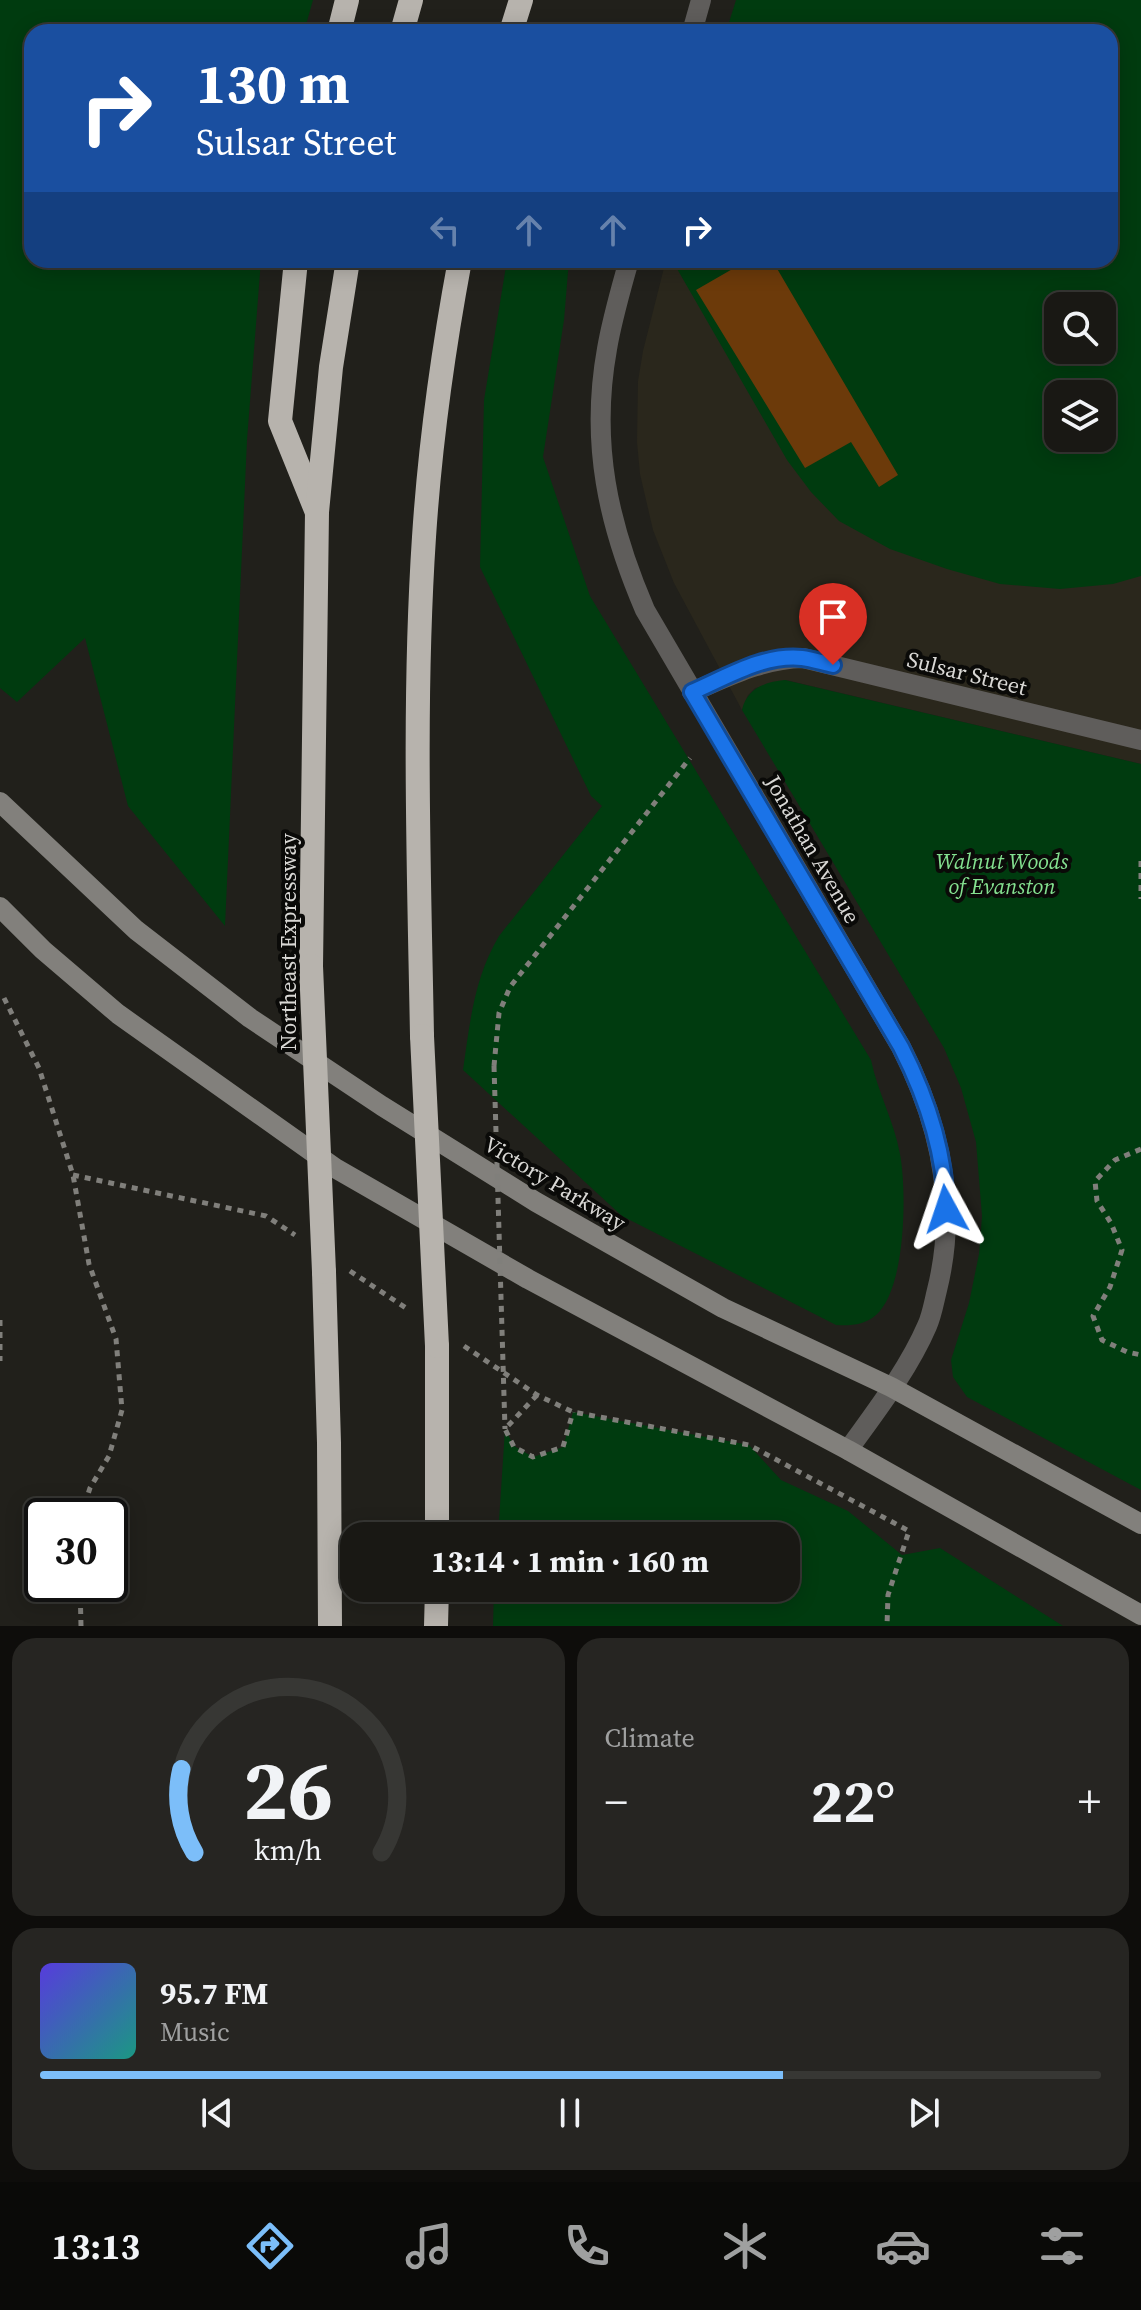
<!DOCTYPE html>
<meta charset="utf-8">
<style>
body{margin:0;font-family:"Source Serif 4",serif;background:#262522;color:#f1f3f6;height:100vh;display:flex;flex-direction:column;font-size:30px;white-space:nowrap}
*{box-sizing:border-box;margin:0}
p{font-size:26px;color:#9fa0a0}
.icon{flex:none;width:44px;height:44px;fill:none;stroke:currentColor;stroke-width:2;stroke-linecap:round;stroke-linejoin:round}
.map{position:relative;height:1626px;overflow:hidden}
.panel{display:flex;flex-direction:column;gap:12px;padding:12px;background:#0e0d0b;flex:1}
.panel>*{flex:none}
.guide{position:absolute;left:24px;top:24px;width:1094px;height:244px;border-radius:24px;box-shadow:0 4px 20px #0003,0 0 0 2px #373734;background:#1a4fa0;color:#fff;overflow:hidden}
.buttons{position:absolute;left:1044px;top:292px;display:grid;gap:16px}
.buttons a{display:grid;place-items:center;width:72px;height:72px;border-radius:16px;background:#191814;box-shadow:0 4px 20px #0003,0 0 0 2px #373734;font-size:40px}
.speed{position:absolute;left:24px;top:1498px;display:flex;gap:16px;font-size:40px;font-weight:700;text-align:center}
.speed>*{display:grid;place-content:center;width:104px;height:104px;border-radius:50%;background:#191814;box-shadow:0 4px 20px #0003,0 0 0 2px #373734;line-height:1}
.speed .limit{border:4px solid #111;border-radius:12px;background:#fff;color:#111}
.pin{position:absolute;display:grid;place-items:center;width:68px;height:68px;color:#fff;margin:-82px -34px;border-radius:50% 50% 50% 0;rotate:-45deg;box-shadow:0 0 8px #0007}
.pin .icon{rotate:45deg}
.me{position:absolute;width:88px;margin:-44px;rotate:355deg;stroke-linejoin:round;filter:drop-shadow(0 0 6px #0008)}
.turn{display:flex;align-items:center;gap:28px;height:168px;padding:0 40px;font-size:36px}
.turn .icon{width:104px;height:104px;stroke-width:2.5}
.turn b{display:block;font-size:56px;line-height:68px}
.lanes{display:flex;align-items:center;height:76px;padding:0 40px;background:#0003;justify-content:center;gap:40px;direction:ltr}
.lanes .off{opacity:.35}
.big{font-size:60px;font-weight:700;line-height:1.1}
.panel .widget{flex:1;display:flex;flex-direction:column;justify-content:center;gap:12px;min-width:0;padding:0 28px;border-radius:24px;background:#262522}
.panel .dial{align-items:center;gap:0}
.dial svg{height:208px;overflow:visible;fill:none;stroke:#373734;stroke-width:7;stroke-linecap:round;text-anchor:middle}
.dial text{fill:#f1f3f6;stroke:none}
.song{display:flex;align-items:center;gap:24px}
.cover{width:96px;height:96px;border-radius:12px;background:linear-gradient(135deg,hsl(250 70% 55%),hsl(170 70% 35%))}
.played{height:8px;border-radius:4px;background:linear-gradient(90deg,#7cbef9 70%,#373734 70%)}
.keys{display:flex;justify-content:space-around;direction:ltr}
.heat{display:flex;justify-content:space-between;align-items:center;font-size:44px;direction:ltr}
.panel .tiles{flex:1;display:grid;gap:12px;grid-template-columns:1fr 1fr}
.widget:last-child{grid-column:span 2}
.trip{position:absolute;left:340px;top:1522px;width:460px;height:80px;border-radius:24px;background:#191814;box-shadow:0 4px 20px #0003,0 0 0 2px #373734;font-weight:700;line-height:80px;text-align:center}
.tab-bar{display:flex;height:128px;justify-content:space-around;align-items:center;background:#0a0a08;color:#9fa0a0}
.tab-bar .icon{width:56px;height:56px}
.tab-bar .current{color:#7cbef9}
.tab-bar b{font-size:36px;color:#f1f3f6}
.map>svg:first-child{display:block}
</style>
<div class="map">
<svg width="1141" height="1626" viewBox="0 0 1141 1626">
<rect width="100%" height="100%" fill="#21201b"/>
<!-- built -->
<path fill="#2a271c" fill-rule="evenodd" d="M 1141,0 L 1141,764 L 786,680 L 755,688 L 748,695 L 742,710 L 674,583 L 653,530 L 640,474 L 637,442 L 638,381 L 643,351 L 666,260 L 1110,260 L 1110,32 ZM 1058,306 L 1102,306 L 1102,350 L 1058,350 ZM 1058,394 L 1102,394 L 1102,438 L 1058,438 Z"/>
<!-- green -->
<g fill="#003b0f" fill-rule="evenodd">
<path d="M 0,0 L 313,0 L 304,32 L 32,32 L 32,260 L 261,260 L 247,440 L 225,926 L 128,806 L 85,638 L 17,702 L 0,688 Z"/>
<path d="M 736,0 L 1141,0 L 1141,576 L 1113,584 L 1060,589 L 1000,584 L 947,569 L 890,549 L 839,521 L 811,492 L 787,460 L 672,260 L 1110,260 L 1110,32 L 726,32 ZM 1058,306 L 1102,306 L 1102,350 L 1058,350 ZM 1058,394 L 1102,394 L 1102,438 L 1058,438 Z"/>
<path d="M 507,260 L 569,260 L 564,320 L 543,457 L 590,596 L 871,1060 C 878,1093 894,1121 900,1154 C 907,1191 906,1289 876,1315 C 865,1325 850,1326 836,1325 L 622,1216 L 463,1070 C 470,1022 474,978 499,936 L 602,806 L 591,796 L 480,567 L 484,400 Z"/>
<path d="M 785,680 L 1141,764 L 1141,1490 L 967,1397 L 953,1377 L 951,1360 L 969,1303 L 979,1254 L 982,1216 L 976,1142 L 961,1088 L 944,1048 L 742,710 C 747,688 765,682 785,680 Z"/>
<path d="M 573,1412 L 749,1445 L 781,1480 L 848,1511 L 902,1555 L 940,1548 L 1063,1626 L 493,1626 L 494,1588 L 786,1588 L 786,1536 L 498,1536 L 505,1429 L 514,1446 L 533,1457 L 563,1447 Z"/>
</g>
<!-- building -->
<path fill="#6c3a0a" d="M 748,260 L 772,260 L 898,475 L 879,487 L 851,442 L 805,468 L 696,290 Z"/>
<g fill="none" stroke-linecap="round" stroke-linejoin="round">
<!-- path -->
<g stroke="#807f7b" stroke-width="5" stroke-dasharray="6 6" stroke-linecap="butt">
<path d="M 1141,861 L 1141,899"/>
<path d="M 4,998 L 39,1068 L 73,1175 L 89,1264 L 116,1339 L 122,1410 L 109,1456 L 90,1488 L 81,1516"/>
<path d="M 494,1066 L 499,1013 L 510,987 L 690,758"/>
<path d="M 1141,1149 L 1115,1160 L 1095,1181 L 1097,1201 L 1111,1223 L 1122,1250 L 1110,1287 L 1093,1316 L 1102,1340 L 1127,1352 L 1141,1355"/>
<path d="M 73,1175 L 266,1216 L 295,1235"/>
<path d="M 350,1271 L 409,1310"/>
<path d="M 0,1320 L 0,1361"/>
<path d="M 464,1346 L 537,1395 L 573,1412 L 749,1445 L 909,1531 L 888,1595 L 887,1626"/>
<path d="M 537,1395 L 505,1429 L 514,1447 L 533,1457 L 563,1447 L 573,1412"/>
<path d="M 80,1584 L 81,1626"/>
</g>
<!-- street -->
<g stroke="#5f5d5b" stroke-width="20">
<path d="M 692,32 L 701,0"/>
<path d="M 629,260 C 621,289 612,319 607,349 C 590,443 608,524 645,610 L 901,1047 C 940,1123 958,1206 937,1290 C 934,1302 932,1315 927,1326 C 908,1370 876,1411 848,1450"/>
<path d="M 692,692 C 730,676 762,659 803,658 L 1141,740"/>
</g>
<!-- secondary -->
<g stroke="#82807c" stroke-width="20">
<path d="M 0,802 L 136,930 L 250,1018 L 382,1106 L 536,1202 L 723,1308 L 891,1387 L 1141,1524"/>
<path d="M 0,907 L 43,950 L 118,1014 L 335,1168 L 528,1279 L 848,1450 L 1141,1615"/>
</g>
<!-- highway -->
<g stroke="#b7b3ad" stroke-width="24">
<path d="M 339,32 L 347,0"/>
<path d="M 402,32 L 411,0"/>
<path d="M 511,32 L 521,0"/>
<path d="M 296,260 L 280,421 L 316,510"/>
<path d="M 311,966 L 317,512 L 331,367 L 348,260"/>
<path d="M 422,1036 C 419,870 413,703 424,537 C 430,445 443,351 460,260"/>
<path d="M 324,1272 L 329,1443 L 330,1626"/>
<path d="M 437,1536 L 437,1346"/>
<path d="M 436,1626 L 437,1588"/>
</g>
<!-- path-bridge -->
<path stroke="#807f7b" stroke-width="5" stroke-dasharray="6 6" stroke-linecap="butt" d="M 494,1066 L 505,1429"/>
<!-- highway-bridge -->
<g stroke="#b7b3ad" stroke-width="24">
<path d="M 311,966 L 324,1272"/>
<path d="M 422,1036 L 437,1346"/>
</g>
</g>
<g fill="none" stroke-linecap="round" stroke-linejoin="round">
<!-- route casing -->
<g stroke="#114b97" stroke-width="20">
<path id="route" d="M 833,665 C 823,663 812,659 802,658 C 763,654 727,677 692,692 L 901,1047 C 927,1098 945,1151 946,1209"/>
</g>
<!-- route -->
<use href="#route" stroke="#1a73e8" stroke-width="14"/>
</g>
<g text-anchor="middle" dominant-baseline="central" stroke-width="8" stroke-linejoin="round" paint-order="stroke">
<!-- street labels -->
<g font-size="22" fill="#d9d8d5" stroke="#0a0a08">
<text transform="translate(967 673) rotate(14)">Sulsar Street</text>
<text transform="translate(813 849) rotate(60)">Jonathan Avenue</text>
<text transform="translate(288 942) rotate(-90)">Northeast Expressway</text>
<text transform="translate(555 1183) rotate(31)">Victory Parkway</text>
</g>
<!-- park labels -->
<g font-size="22" font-style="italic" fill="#84e190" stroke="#0a0a08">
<text x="1002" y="861">Walnut Woods<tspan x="1002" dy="25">of Evanston</tspan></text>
</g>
</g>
</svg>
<div class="buttons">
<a><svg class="icon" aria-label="search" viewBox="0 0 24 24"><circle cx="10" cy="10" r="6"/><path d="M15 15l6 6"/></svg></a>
<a><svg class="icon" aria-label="layers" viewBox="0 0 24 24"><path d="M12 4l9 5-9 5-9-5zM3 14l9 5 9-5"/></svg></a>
</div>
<div class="speed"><div class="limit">30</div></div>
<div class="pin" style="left:833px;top:665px;background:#d93025"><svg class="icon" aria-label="arrive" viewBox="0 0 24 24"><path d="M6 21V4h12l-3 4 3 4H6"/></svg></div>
<svg class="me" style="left:946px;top:1209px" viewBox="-20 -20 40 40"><path d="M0-17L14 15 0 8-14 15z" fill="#1a73e8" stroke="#fff" stroke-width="4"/></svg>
<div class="trip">13:14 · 1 min · 160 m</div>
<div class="guide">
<div class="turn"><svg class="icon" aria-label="right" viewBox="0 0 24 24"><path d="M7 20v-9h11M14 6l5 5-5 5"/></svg><div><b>130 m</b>Sulsar Street</div></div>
<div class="lanes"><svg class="icon off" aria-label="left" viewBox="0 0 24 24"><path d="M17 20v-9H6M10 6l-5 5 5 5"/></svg><svg class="icon off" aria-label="ahead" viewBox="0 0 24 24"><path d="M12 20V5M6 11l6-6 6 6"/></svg><svg class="icon off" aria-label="ahead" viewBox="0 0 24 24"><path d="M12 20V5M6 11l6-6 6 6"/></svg><svg class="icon" aria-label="right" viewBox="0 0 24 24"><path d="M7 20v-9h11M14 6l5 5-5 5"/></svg></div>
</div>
</div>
<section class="panel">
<div class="tiles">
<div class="widget dial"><svg viewBox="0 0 100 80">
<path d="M14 69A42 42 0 1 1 86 69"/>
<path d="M14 69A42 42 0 0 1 9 37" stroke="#7cbef9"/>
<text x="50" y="56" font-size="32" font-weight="700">26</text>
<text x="50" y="72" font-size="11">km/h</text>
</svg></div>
<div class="widget"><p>Climate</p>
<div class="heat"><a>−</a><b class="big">22°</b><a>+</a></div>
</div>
<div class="widget">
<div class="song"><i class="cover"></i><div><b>95.7 FM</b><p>Music</p></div></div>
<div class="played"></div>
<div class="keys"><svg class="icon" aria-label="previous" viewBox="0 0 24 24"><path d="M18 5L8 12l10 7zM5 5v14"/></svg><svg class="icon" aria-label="pause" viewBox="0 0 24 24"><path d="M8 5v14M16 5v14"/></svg><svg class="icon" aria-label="next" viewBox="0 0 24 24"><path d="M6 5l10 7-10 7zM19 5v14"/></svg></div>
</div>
</div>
</section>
<nav class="tab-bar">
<b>13:13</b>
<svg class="icon current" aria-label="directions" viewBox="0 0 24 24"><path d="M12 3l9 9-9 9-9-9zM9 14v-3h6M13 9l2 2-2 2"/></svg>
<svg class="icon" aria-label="music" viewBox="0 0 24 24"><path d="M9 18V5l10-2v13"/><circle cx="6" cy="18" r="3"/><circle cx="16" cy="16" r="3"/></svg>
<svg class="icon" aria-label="phone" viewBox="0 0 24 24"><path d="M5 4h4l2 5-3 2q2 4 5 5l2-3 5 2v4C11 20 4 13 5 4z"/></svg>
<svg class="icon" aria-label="climate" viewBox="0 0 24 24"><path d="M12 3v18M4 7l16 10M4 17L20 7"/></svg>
<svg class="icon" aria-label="car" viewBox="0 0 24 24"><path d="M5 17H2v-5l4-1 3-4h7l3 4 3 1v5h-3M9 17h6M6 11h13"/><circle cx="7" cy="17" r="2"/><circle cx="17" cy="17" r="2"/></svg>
<svg class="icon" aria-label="filters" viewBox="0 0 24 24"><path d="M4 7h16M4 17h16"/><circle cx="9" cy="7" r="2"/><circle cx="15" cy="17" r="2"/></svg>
</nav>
